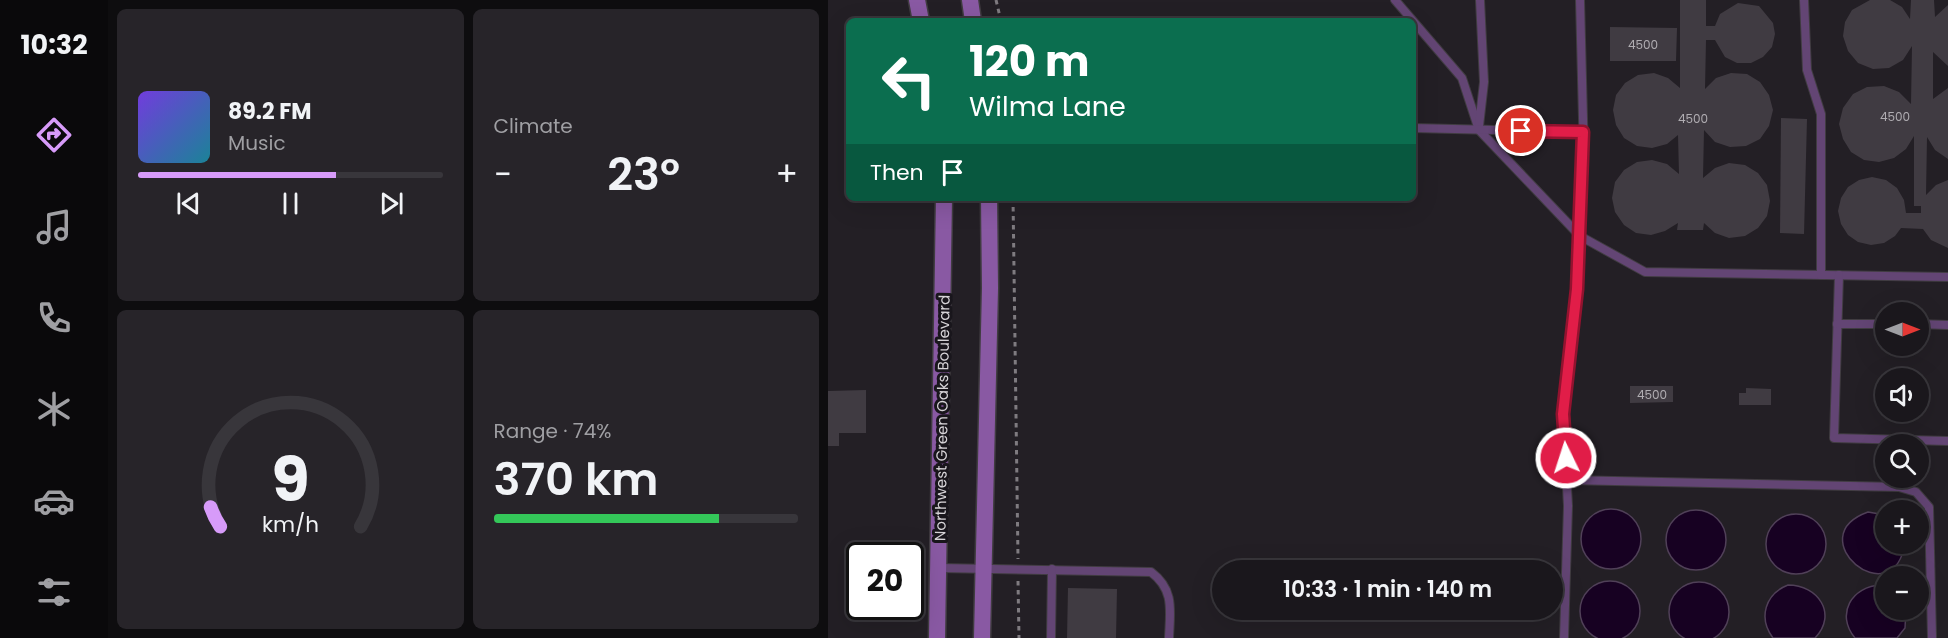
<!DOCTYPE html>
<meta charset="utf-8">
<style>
body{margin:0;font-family:Poppins,sans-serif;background:#272429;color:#f1f3f6;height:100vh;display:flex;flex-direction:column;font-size:22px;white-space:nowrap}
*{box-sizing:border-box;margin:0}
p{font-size:20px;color:#9f9fa3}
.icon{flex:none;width:33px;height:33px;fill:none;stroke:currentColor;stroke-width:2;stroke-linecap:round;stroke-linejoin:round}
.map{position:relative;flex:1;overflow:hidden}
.panel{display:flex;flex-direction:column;gap:9px;padding:9px;background:#0e0d0f;width:720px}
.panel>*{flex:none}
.guide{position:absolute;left:18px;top:18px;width:570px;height:183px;border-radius:9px;box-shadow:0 6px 24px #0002,0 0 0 2px #38363b;background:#0b6e4f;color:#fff;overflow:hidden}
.needle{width:39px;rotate:90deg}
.controls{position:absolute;left:1047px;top:302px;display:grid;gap:12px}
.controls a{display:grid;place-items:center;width:54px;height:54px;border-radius:50%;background:#1a171c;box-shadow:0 6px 24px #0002,0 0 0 2px #38363b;font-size:30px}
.speed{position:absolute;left:18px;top:542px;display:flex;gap:12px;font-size:30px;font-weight:700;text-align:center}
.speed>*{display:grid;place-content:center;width:78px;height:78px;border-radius:50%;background:#1a171c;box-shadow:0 6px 24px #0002,0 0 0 2px #38363b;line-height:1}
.speed .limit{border:3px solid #111;border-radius:9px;background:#fff;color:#111}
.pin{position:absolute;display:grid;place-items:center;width:51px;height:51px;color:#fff;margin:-26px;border:3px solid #fff;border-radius:50%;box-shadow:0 2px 6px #0007}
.me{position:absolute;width:66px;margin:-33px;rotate:356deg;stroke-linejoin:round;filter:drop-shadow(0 0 4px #0008)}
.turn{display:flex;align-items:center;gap:21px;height:126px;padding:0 24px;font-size:27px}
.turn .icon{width:78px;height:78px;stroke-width:2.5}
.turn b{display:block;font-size:42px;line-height:51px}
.then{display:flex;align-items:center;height:57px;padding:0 24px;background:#0003;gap:12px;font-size:22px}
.big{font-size:45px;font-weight:600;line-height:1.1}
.panel .tile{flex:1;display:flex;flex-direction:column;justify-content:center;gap:9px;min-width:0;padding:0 21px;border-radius:9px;background:#272429}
.panel .dial{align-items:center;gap:0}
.dial svg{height:156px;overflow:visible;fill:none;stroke:#38363b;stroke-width:7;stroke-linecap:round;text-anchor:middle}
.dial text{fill:#f1f3f6;stroke:none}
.song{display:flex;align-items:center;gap:18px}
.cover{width:72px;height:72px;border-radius:9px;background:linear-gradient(135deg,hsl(260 70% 55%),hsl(190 70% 35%))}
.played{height:6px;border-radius:3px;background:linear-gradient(90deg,#d79bf9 65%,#38363b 65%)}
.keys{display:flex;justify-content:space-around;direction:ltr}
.heat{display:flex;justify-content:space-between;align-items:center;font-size:33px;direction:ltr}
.charge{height:9px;border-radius:4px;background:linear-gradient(90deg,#34c759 74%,#38363b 0)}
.panel .tiles{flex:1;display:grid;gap:9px;grid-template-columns:repeat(2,1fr)}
.trip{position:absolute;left:384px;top:560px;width:351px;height:60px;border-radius:30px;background:#1a171c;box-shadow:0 6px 24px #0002,0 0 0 2px #38363b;font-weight:600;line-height:60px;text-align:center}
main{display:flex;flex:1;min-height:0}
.dock{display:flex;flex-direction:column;width:108px;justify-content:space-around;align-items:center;background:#0a090b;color:#9f9fa3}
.dock .icon{width:42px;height:42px}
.dock .active{color:#d79bf9}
.dock b{font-size:27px;color:#f1f3f6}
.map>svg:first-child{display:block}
</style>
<main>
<nav class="dock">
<b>10:32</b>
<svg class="icon active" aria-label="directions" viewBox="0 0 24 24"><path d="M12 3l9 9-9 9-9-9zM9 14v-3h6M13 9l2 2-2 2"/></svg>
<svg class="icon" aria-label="music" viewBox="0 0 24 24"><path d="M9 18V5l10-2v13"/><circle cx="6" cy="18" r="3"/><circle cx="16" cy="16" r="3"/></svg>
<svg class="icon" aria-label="phone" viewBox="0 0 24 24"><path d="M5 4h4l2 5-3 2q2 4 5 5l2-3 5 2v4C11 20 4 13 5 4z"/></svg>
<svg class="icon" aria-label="climate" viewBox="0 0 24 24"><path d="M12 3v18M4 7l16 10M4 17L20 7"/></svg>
<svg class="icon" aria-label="car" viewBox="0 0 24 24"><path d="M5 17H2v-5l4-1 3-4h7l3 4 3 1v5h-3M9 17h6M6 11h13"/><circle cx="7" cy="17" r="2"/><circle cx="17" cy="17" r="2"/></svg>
<svg class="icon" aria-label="filters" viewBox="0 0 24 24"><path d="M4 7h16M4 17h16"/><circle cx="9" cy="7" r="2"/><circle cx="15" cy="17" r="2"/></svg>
</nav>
<section class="panel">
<div class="tiles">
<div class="tile">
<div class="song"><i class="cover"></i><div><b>89.2 FM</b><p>Music</p></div></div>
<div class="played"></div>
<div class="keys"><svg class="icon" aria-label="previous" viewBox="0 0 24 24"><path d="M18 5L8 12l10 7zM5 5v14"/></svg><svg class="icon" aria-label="pause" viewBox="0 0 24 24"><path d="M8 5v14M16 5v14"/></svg><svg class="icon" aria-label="next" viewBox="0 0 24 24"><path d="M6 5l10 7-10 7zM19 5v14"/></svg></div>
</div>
<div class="tile"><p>Climate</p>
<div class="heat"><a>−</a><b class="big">23°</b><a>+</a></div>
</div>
<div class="tile dial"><svg viewBox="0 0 100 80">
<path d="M14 69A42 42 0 1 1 86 69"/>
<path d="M14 69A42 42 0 0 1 9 59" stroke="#d79bf9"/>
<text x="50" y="56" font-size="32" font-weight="700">9</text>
<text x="50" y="72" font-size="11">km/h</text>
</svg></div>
<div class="tile"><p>Range · 74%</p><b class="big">370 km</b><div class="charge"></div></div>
</div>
</section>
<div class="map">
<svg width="1120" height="638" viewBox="0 0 1120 638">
<rect width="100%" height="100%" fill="#231f25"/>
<!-- water -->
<g fill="#170122" stroke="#504058" stroke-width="1.5">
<circle cx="783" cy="539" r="30"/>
<circle cx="868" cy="540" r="30"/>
<path d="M 1040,512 L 1057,515 L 1058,543 L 1077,543 C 1065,617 970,537 1040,512 Z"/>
<circle cx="968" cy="544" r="30"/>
<circle cx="782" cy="611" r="30"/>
<circle cx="871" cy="612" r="30"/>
<path d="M 960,585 C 990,585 1010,614 987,638 L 945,638 C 930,618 937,594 960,585 Z"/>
<path d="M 1053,585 L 1057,587 L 1058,609 L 1078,609 L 1077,628 L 1069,638 L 1027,638 C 1007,614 1024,586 1053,585 Z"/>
</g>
<!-- building -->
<g fill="#403b42">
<path d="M 852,0 L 878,0 L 878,26 L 887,26 L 892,14 L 910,3 L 931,6 L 945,23 L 947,34 L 944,47 L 935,57 L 923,63 L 909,63 L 897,57 L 887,40 L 878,40 L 877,89 L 888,78 L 903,73 L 919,74 L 932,82 L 941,95 L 945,110 L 941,126 L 932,139 L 918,146 L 902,147 L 887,142 L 876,130 L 875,178 L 887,168 L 901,163 L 917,165 L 930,173 L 939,185 L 942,201 L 939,216 L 930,228 L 917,236 L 901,238 L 887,233 L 876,223 L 875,230 L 849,230 L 850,223 L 837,231 L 823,235 L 808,233 L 796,225 L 787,212 L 784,198 L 787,182 L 796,170 L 809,162 L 824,160 L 839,164 L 851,174 L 850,135 L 839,144 L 824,148 L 809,146 L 796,138 L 788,125 L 785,110 L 788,95 L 797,83 L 810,75 L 826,73 L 840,78 L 852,88 Z"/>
<path d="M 1042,0 L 1062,0 L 1074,7 L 1082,19 L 1083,0 L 1106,0 L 1107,17 L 1120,5 L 1120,66 L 1105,52 L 1105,99 L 1120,88 L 1120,159 L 1107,150 L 1099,137 L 1098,195 L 1108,185 L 1120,180 L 1120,248 L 1103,240 L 1095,229 L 1073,228 L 1067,236 L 1056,243 L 1043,245 L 1030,242 L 1020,235 L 1013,224 L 1010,211 L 1013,198 L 1020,187 L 1031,180 L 1044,177 L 1058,180 L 1069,188 L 1076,200 L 1078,213 L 1093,213 L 1093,206 L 1086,206 L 1086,136 L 1078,149 L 1066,158 L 1051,162 L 1036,160 L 1023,152 L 1015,139 L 1011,124 L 1015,108 L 1025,94 L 1039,87 L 1056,86 L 1071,92 L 1083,104 L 1084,46 L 1075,60 L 1061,68 L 1045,69 L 1030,63 L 1020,51 L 1015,36 L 1017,22 L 1024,10 Z"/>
<path d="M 782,27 L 849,28 L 848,61 L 782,61 Z"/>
<path d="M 953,118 L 979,119 L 976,234 L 952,233 Z"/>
<path d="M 802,386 L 845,386 L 845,402 L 802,403 Z"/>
<path d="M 918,388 L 943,389 L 943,405 L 911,405 L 911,393 L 918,393 Z"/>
<path d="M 38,390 L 38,433 L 11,433 L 11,446 L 0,446 L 0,391 Z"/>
<path d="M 240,588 L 289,589 L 288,638 L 239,638 Z"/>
</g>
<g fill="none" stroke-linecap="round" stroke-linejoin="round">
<!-- service casing -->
<g stroke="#403c41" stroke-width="10">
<g id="service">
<path d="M 567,0 L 634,78 L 651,130 L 752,236 L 817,272 L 1120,277"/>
<path d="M 976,0 L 979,70 L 993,114 L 993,275"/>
<path d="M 651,126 L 656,82 L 652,0"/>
<path d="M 585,128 L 755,132"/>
<path d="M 1011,275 L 1006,438 L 1120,441"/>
<path d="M 1009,324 L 1058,324"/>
<path d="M 1090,324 L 1120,325"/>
<path d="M 739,480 L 1071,487 L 1088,492 L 1101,507 L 1104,638"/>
<path d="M 112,568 L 323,572 C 347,590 342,611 341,638"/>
<path d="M 223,638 L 224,569"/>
<path d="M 736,638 L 740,506 L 735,414 L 749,289 L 756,158 L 752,0"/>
</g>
</g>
<!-- secondary casing -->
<g stroke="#403c41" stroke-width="19">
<g id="secondary">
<path d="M 89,0 L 93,21"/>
<path d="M 142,0 L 145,21"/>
<path d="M 109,638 L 116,198"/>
<path d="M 154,638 L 162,288 L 161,198"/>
</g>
</g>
<!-- path -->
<g stroke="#7f7b80" stroke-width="3" stroke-dasharray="4.5 4.5" stroke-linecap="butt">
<path d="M 168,0 L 173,21"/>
<path d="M 185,198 L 190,559"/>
<path d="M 190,581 L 191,638"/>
</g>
<!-- service -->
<use href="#service" stroke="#634574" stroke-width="8"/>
<!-- secondary -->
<use href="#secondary" stroke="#8959a3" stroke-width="16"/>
</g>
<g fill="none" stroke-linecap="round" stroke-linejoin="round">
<!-- route casing -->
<g stroke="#92132f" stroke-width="15">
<path id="route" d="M 693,131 L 755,132 L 749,289 L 735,414 L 738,458"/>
</g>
<!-- route -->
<use href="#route" stroke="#e11d48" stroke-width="10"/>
</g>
<g text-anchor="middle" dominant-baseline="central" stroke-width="6" stroke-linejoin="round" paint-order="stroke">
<!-- number labels -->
<g font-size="12" fill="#b0adb2">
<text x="815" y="44">4500</text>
<text x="1067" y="116">4500</text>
<text x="865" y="118">4500</text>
<text x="824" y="394">4500</text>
</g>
<!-- street labels -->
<g font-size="15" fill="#d6d3d7" stroke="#19161c">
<text transform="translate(114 418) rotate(-89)">Northwest Green Oaks Boulevard</text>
</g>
</g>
</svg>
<div class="controls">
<a><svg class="needle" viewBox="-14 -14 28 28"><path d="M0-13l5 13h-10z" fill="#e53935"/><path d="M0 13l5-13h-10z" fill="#9f9fa3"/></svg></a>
<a><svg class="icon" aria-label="sound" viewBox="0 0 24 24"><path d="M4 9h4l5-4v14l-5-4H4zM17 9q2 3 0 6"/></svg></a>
<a><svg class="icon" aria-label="search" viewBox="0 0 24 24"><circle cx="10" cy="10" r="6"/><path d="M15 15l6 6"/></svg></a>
<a>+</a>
<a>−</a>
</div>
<div class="speed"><div class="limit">20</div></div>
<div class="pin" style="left:693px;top:131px;background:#d93025"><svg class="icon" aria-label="arrive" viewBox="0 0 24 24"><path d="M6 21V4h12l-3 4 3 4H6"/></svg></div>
<svg class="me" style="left:738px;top:458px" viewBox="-20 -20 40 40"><circle r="17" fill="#e11d48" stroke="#fff" stroke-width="3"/><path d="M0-11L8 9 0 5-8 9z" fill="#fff"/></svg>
<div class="trip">10:33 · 1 min · 140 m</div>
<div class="guide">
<div class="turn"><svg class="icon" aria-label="left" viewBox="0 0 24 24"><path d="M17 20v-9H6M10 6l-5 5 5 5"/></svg><div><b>120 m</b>Wilma Lane</div></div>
<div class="then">Then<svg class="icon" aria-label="arrive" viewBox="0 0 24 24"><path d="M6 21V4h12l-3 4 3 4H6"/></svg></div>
</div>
</div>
</main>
